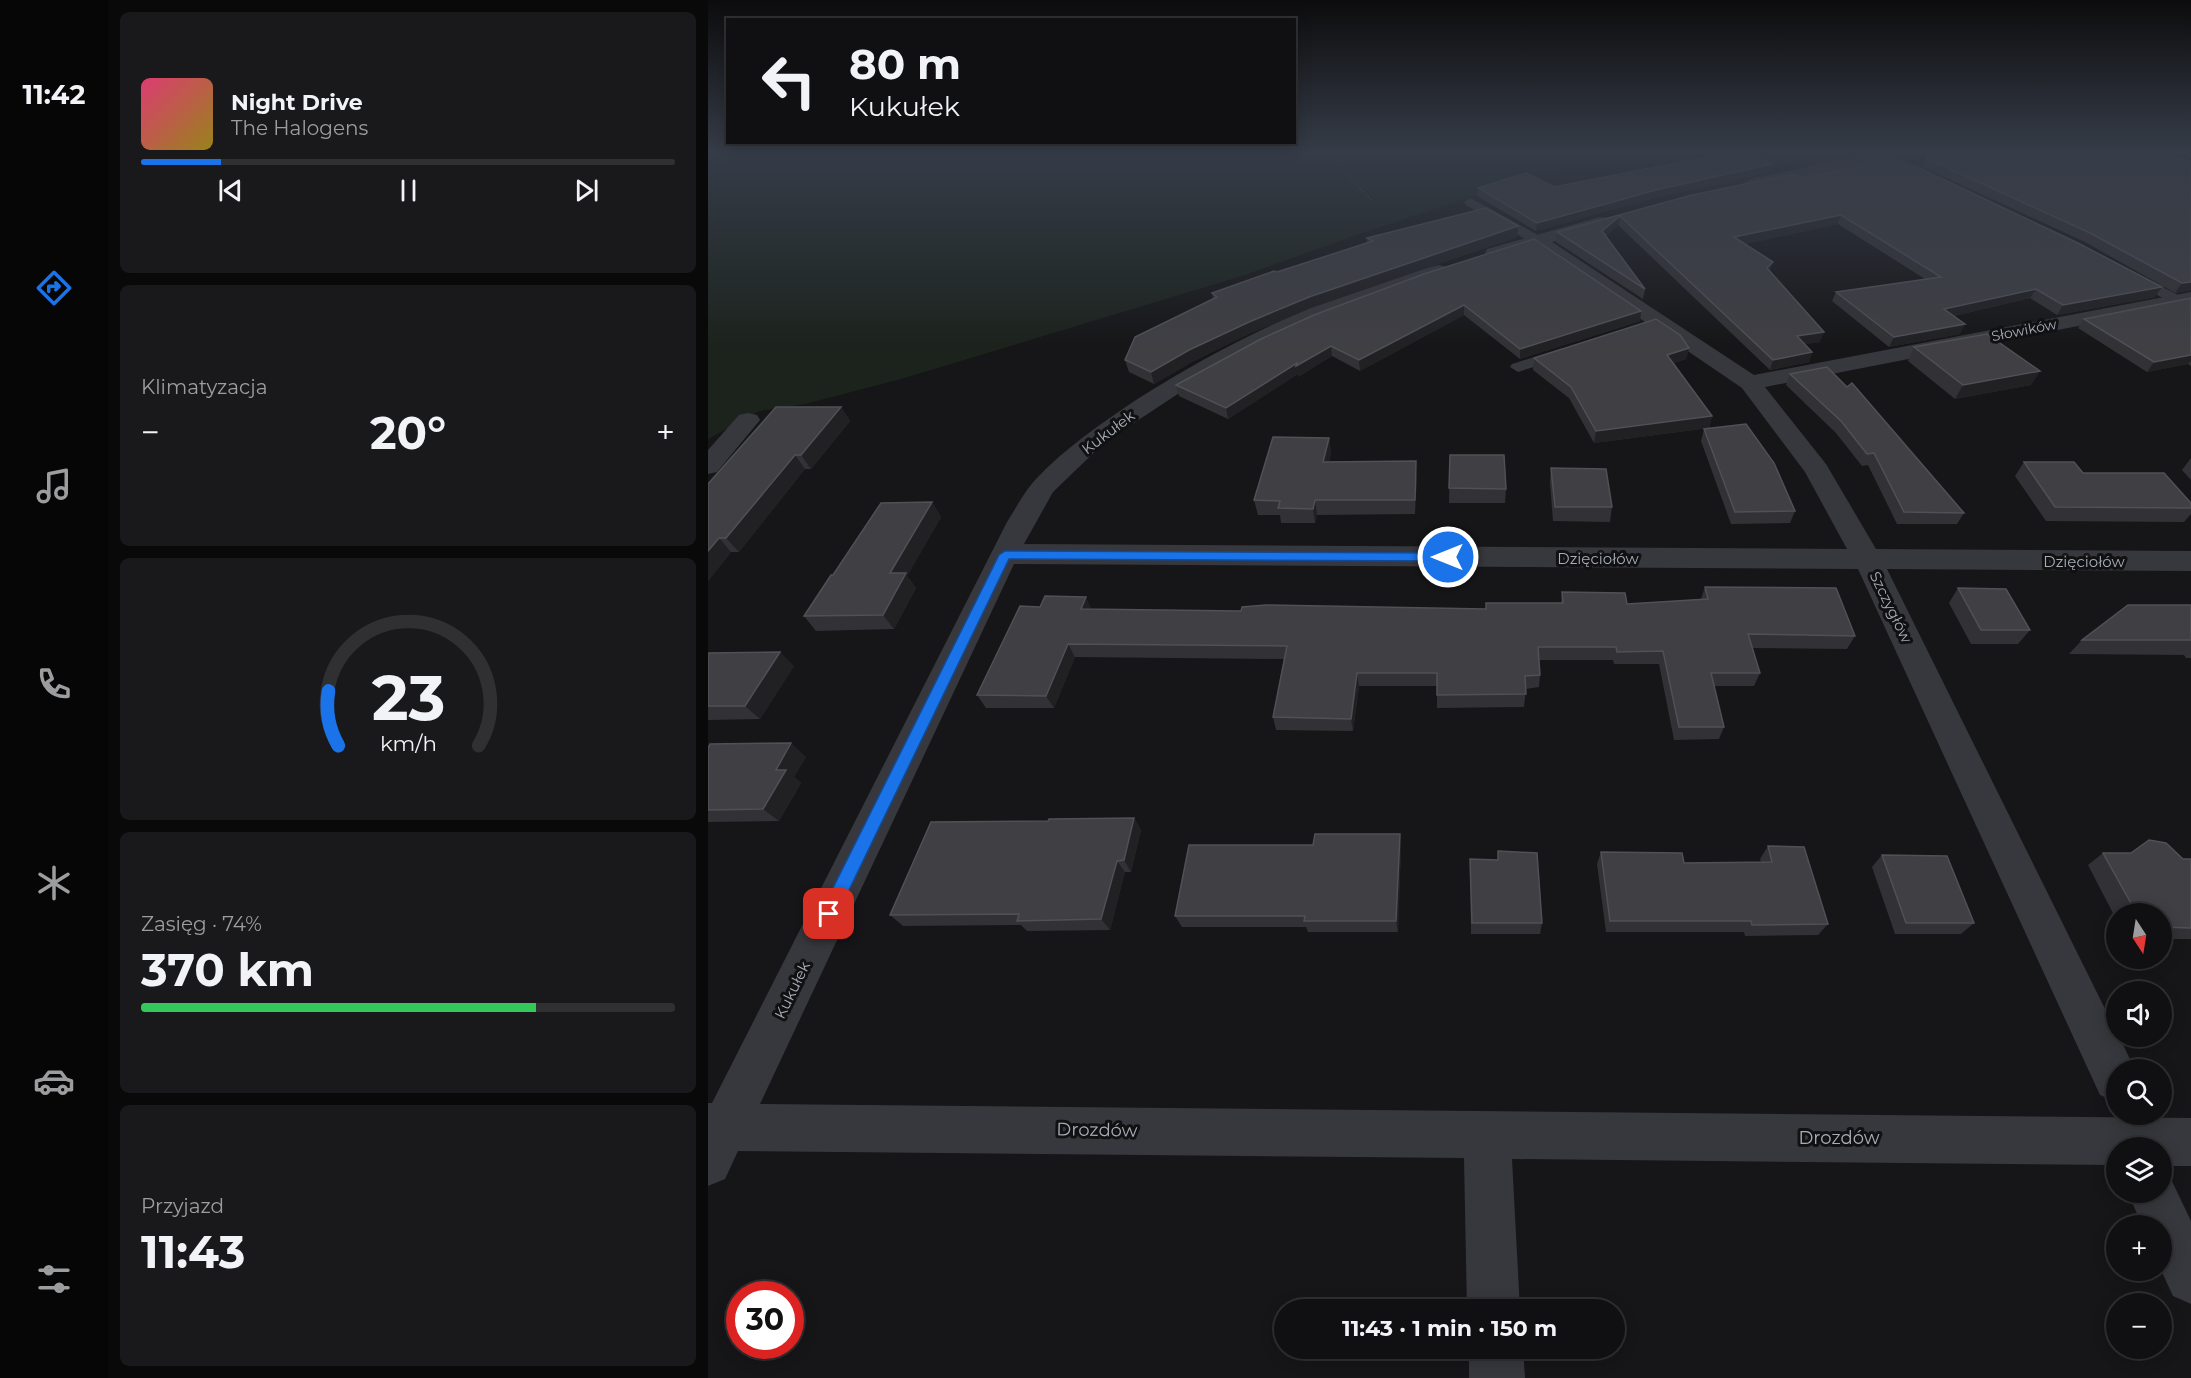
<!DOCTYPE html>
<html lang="pl">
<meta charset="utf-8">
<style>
body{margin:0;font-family:Montserrat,sans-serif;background:#19191b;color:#f1f3f6;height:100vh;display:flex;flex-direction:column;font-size:22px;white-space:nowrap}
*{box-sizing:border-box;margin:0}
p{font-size:20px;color:#9c9d9f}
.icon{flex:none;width:33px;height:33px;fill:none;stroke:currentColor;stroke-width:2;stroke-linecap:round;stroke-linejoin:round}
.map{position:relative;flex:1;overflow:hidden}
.drawer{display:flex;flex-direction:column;gap:12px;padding:12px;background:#09090a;width:600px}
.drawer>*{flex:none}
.top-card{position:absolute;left:18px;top:18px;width:570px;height:126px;border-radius:0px;box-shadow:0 3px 15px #0003,0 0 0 2px #303032;background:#101012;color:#f1f3f6;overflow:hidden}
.needle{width:39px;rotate:168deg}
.buttons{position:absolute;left:1398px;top:903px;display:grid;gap:12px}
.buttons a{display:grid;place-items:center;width:66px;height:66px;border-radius:50%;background:#101012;box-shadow:0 3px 15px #0003,0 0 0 2px #303032;font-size:30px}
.speed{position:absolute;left:18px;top:1281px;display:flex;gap:12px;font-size:30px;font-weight:700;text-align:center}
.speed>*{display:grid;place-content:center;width:78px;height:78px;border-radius:50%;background:#101012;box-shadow:0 3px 15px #0003,0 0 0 2px #303032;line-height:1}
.speed .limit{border:9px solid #d22;background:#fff;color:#111}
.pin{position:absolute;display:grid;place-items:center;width:51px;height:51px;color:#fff;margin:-26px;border-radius:12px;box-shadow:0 3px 9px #0006}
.me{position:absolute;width:66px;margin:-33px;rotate:270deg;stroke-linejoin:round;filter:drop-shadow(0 0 4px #0008)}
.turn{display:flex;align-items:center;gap:21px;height:126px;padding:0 24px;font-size:27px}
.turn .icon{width:78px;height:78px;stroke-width:2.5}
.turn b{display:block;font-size:42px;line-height:51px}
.big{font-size:45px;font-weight:700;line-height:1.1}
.drawer .widget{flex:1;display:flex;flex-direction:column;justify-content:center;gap:9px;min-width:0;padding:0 21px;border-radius:9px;background:#19191b}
.drawer .dial{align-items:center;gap:0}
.dial svg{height:156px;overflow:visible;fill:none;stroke:#303032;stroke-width:7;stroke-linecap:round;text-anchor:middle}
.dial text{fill:#f1f3f6;stroke:none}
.song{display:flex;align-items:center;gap:18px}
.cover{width:72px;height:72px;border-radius:9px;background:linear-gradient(135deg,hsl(340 70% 55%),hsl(50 70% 35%))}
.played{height:6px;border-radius:3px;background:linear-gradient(90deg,#1a73e8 15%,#303032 15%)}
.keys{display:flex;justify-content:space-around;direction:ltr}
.heat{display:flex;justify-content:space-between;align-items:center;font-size:33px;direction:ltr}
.charge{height:9px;border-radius:4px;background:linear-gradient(90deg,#34c759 74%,#303032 0)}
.trip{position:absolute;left:566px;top:1299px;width:351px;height:60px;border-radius:30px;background:#101012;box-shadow:0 3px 15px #0003,0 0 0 2px #303032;font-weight:700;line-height:60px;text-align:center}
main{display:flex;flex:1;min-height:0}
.dock{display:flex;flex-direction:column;width:108px;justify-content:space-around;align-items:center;background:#060607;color:#9c9d9f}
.dock .icon{width:42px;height:42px}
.dock .on{color:#1a73e8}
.dock b{font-size:27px;color:#f1f3f6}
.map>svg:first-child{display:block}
</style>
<main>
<nav class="dock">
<b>11:42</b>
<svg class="icon on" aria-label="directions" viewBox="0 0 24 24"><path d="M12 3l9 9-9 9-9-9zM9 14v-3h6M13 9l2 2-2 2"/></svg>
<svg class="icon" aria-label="music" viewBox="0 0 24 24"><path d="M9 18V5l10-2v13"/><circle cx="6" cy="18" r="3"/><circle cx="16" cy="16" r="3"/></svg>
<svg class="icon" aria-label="phone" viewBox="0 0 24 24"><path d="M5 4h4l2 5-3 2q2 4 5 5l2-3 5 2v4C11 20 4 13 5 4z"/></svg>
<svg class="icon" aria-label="climate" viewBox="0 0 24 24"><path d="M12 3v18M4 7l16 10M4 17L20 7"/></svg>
<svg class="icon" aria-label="car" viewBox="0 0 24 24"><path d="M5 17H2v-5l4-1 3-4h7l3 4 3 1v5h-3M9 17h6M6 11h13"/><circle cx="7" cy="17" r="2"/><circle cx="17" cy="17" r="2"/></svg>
<svg class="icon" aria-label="filters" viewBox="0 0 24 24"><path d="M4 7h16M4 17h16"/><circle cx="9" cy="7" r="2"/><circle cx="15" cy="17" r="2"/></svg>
</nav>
<section class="drawer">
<div class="widget">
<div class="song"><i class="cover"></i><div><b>Night Drive</b><p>The Halogens</p></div></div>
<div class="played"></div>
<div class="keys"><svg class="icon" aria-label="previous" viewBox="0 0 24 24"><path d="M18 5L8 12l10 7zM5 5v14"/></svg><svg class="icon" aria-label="pause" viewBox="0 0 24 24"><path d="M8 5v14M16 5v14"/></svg><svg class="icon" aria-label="next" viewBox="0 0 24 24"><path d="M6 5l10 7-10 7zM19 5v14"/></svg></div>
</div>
<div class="widget"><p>Klimatyzacja</p>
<div class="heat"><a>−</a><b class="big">20°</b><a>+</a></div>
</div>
<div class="widget dial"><svg viewBox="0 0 100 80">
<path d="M14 69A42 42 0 1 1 86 69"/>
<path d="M14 69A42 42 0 0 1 9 41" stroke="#1a73e8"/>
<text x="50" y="56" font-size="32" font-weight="700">23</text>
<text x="50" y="72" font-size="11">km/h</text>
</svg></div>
<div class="widget"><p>Zasięg · 74%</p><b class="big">370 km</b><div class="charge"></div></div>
<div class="widget"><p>Przyjazd</p><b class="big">11:43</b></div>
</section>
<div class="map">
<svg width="1483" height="1378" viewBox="0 0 1483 1378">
<rect width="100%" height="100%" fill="#161618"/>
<!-- built -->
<path fill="#222225" d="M 1038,153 L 1130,153 L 1067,167 Z"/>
<!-- green -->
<path fill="#1c231d" d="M 0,153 L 898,153 L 654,233 L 537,275 L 193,379 L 97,404 L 51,411 L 0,439 Z"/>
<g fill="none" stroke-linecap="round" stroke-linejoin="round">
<!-- path -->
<path stroke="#3d3f44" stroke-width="2" stroke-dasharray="1.5 2" stroke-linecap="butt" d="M 619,153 L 664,201"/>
<!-- lane -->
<g fill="#37383d" fill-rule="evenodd">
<path d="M 1171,153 L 1180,153 L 1239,182 L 1233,186 L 1229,185 L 1171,157 Z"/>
<path d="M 762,198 L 834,237 L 836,240 L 829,244 L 824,243 L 758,205 L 756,202 Z"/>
<path d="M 1423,271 L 1474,297 L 1476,300 L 1469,304 L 1464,303 L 1418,278 L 1416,275 L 1418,272 Z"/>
<path d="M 855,348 L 861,350 L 863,353 L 861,356 L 810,372 L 802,367 L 804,364 Z"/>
</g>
<!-- street -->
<g fill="#37383d" fill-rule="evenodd">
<path d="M 1163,153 L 1193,153 L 1185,158 L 1043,189 L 1035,184 L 1043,179 Z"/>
<path d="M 892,217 L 898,218 L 901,222 L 898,226 L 844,242 L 1046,375 L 1483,292 L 1483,304 L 1057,387 L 1118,464 L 1168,549 L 1483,551 L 1483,571 L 1179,569 L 1408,1031 L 1408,1036 L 1411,1036 L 1427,1070 L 1408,1070 L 1408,1102 L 1392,1095 L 1150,569 L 306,564 L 52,1104 L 1483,1118 L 1483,1166 L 1454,1166 L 1454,1148 L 1408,1148 L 1408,1165 L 804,1159 L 812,1310 L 759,1310 L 756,1158 L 30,1151 L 17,1179 L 0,1186 L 0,1103 L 4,1103 L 299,522 C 308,508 316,492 327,480 C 358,447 394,423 431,398 C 522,340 626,291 731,265 L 738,267 L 741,271 L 738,275 L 653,303 L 569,340 L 488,382 L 397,442 L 345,492 L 316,544 L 1139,549 L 1097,472 L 1034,388 L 827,247 L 786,259 L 779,257 L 777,253 L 779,249 Z"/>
<path d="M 40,413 L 49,415 L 52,420 L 9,472 L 0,474 L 0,450 L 31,415 Z"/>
<path d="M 1454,1171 L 1461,1175 L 1483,1221 L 1483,1304 L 1465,1296 L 1453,1270 L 1454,1226 L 1434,1226 L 1420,1192 L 1454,1192 Z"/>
<path d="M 761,1348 L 815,1348 L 817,1378 L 761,1378 Z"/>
</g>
</g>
<!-- wall -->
<g fill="#323236">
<path d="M 1459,153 L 1483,290 L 1467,293 L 1377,242 L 1215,167 L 1218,158 Z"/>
<path d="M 1472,153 L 1483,153 L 1483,157 Z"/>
<path d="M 1062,172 L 946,198 L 828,231 L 769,196 L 770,188 L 846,187 Z"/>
<path d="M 1095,178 L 1447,297 L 1349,315 L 1322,298 L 1246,316 L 1252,334 L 1181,347 L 1124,301 L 1128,292 L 1217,279 L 1130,224 L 1037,244 L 1062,272 L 1112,342 L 1097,344 L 1104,352 L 1101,362 L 1062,370 L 910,225 L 898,236 L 937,289 L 935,299 L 848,242 L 849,232 L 984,195 Z"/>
<path d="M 809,237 L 603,308 L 543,333 L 484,362 L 446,384 L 421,372 L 417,360 L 505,299 L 504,293 L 659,243 L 659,238 Z"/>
<path d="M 716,274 L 933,311 L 932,321 L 812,359 L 756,315 L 652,371 L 624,356 L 590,377 L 590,374 L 520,419 L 471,396 L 468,385 Z"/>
<path d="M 1483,298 L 1483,366 L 1480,364 L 1439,372 L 1370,328 L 1376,319 Z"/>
<path d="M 1206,347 L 1332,371 L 1323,385 L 1247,399 L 1200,361 Z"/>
<path d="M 981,348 L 978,359 L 966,363 L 1004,416 L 1001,428 L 886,443 L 861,398 L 825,370 L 826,358 Z"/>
<path d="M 1082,374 L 1256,513 L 1249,524 L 1189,524 L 1160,465 L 1154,466 L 1128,433 L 1078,385 Z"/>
<path d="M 133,407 L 142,421 L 103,469 L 97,469 L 31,552 L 23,552 L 0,581 L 0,484 Z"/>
<path d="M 996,429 L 1087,511 L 1082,523 L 1023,524 L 993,441 Z"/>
<path d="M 621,438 L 623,453 L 621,462 L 709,476 L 707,514 L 609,515 L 607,523 L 573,523 L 572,515 L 550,515 L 546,500 Z"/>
<path d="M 742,455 L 798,489 L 797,503 L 741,503 Z"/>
<path d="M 1483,458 L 1483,480 L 1474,470 Z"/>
<path d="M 1316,462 L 1375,473 L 1483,503 L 1483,514 L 1476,522 L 1338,521 L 1307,476 Z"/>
<path d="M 843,468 L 904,507 L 902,522 L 845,521 L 842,483 Z"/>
<path d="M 224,502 L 233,517 L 199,576 L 208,588 L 186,629 L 108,631 L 96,616 L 125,575 Z"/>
<path d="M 997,587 L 1147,636 L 1139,649 L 1044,648 L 1052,673 L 1046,686 L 1006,686 L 1016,727 L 1011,739 L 966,740 L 951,664 L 906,664 L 905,660 L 831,660 L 832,675 L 831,687 L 818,689 L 816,707 L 729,708 L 729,686 L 651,686 L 645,731 L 568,730 L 565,717 L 576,659 L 367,657 L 346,708 L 278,708 L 269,695 L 384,610 L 533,611 L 778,609 L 778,603 L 853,603 L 854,592 L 919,604 L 993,599 Z"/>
<path d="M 1250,588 L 1322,630 L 1310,644 L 1263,644 L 1241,603 Z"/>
<path d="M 1483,605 L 1483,658 L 1478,658 L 1476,655 L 1361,654 L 1374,640 Z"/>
<path d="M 0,653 L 86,666 L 52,719 L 0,720 Z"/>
<path d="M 0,748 L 98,757 L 86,777 L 93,783 L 71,821 L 0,822 Z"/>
<path d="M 426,818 L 433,830 L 423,872 L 417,872 L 402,930 L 319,931 L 313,925 L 195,926 L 182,915 Z"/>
<path d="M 1060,846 L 1120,924 L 1110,935 L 1037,936 L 1036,932 L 898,932 L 889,864 L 893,852 L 976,863 L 1053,862 L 1052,859 Z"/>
<path d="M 693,847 L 690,932 L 600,932 L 598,927 L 474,927 L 467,916 Z"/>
<path d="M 790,851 L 834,923 L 832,934 L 763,934 L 762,859 L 790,860 Z"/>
<path d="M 1395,853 L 1483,859 L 1483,939 L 1454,939 L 1454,914 L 1408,914 L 1408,919 L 1380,865 Z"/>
<path d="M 1174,855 L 1266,923 L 1253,934 L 1187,934 L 1164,867 Z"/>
</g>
<!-- shaded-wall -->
<g fill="#212124">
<path d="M 1064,164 L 1062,172 L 946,198 L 828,231 L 829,223 L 948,190 Z"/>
<path d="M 1133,215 L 1130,224 L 1024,247 L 1026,237 Z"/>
<path d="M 912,216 L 910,225 L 893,240 L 894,231 Z"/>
<path d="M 810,226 L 809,237 L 603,308 L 543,333 L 484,362 L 446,384 L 443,372 L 481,350 L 541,322 L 601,297 Z"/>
<path d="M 1065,262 L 1062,272 L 1059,268 Z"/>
<path d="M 1483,282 L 1483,290 L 1467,293 L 1474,283 Z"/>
<path d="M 1454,287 L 1447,297 L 1349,315 L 1355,305 Z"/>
<path d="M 1328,289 L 1322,298 L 1232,319 L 1236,309 Z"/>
<path d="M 756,305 L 756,315 L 652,371 L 651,360 Z"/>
<path d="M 933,311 L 932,321 L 812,359 L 812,349 Z"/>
<path d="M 1257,324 L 1252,334 L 1181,347 L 1186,337 Z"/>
<path d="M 1116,332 L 1112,342 L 1086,346 L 1089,336 Z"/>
<path d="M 623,346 L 624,356 L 590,377 L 590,374 L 520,419 L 518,408 L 589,363 Z"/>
<path d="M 981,348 L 978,359 L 957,366 L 959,355 Z"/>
<path d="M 1104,352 L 1101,362 L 1062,370 L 1065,360 Z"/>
<path d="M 1483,355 L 1483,361 L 1480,364 L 1439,372 L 1446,362 Z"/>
<path d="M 1332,371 L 1323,385 L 1247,399 L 1255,385 Z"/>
<path d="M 133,407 L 142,421 L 103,469 L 93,455 Z"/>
<path d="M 1004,416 L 1001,428 L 886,443 L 888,431 Z"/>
<path d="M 621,438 L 623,453 L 617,476 L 615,462 Z"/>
<path d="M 87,455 L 97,469 L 31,552 L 18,538 Z"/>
<path d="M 708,461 L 709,476 L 707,514 L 707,500 Z"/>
<path d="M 607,500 L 609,515 L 607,523 L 605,509 Z"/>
<path d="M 224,502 L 233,517 L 199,576 L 208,588 L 186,629 L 175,615 L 182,573 Z"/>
<path d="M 11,538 L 23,552 L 0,581 L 0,551 Z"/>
<path d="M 378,597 L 384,610 L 373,609 Z"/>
<path d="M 360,644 L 367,657 L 346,708 L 338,696 Z"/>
<path d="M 72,652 L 86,666 L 52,719 L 37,706 Z"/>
<path d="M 649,673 L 651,686 L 645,731 L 643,719 Z"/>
<path d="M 83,743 L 98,757 L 86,777 L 93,783 L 71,821 L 55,809 L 68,770 Z"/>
<path d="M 426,818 L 433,830 L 423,872 L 416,860 Z"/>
<path d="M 692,834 L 693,847 L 690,932 L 688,921 Z"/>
<path d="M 409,861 L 417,872 L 402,930 L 393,919 Z"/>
</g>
<!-- building -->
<g fill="#3f3f44" stroke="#4f5156" stroke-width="1.5">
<path d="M 1020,153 L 1041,153 L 1064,164 L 948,190 L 829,223 L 770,188 L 818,173 L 846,187 Z"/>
<path d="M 1225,153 L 1458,153 L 1483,162 L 1483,282 L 1474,283 L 1382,233 L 1218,158 Z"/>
<path d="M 1182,160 L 1204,169 L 1207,166 L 1370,243 L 1454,287 L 1355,305 L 1328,289 L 1236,309 L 1257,324 L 1186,337 L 1128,292 L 1233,277 L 1133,215 L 1026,237 L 1065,262 L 1059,268 L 1116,332 L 1089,336 L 1104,352 L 1065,360 L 912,216 L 894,231 L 937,289 L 849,232 L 984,195 L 1086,174 L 1095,178 Z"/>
<path d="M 778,208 L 810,226 L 601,297 L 541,322 L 481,350 L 443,372 L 417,360 L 427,337 L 509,297 L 504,293 L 566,271 L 569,272 L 665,241 L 659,238 Z"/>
<path d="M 826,239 L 933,311 L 812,349 L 756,305 L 651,360 L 623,346 L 588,366 L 589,363 L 518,408 L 468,385 L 553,339 L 606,315 L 716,274 Z"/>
<path d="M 1483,298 L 1483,355 L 1446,362 L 1376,319 Z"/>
<path d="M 948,319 L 972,335 L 981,348 L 959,355 L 1004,416 L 888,431 L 863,387 L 826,358 Z"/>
<path d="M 1279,334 L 1332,371 L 1255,385 L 1206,347 Z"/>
<path d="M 1119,367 L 1139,387 L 1144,383 L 1256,513 L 1196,512 L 1166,453 L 1159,454 L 1133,421 L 1082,374 Z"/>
<path d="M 68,407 L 133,407 L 93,455 L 87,455 L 18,538 L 11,538 L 0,551 L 0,484 Z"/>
<path d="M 1038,424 L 1066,463 L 1087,511 L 1027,512 L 996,429 Z"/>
<path d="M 565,437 L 621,438 L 615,462 L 708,461 L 707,500 L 607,500 L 605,509 L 570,508 L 572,501 L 546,500 Z"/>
<path d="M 742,455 L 796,455 L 798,489 L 741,488 Z"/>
<path d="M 1316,462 L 1366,462 L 1375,473 L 1456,473 L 1483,503 L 1483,508 L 1347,507 Z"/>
<path d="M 843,468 L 898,469 L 904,507 L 847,507 Z"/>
<path d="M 224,502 L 182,573 L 198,573 L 175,615 L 96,616 L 123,575 L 125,575 L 173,503 Z"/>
<path d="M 997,587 L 1128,588 L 1147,636 L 1040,634 L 1052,673 L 1003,673 L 1016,727 L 971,727 L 955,651 L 909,652 L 908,647 L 830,647 L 832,675 L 817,676 L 818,694 L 729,695 L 729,673 L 649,673 L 643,719 L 565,717 L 579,646 L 360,644 L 338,696 L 269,695 L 312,606 L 332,607 L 337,596 L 378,597 L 373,609 L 533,611 L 534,607 L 558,605 L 778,609 L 778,603 L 855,603 L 854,592 L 917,593 L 919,604 L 1000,599 Z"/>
<path d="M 1250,588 L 1298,589 L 1322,630 L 1273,630 Z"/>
<path d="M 1420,605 L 1483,605 L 1483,640 L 1374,640 Z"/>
<path d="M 72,652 L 37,706 L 0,706 L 0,653 Z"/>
<path d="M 83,743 L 68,770 L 78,770 L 55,809 L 0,810 L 0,748 L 2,744 Z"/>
<path d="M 426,818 L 416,860 L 409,861 L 393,919 L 309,921 L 311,914 L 182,915 L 223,822 L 340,821 L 341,819 Z"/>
<path d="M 607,834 L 692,834 L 688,921 L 596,921 L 597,916 L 467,916 L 481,845 L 605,845 Z"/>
<path d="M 1441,840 L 1458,843 L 1475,859 L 1483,859 L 1483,928 L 1454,927 L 1454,914 L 1429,914 L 1395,853 L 1423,853 Z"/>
<path d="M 1060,846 L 1096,847 L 1120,924 L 1044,925 L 1043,921 L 902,921 L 893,852 L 974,853 L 976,863 L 1064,862 Z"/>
<path d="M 790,851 L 829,853 L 834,923 L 764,923 L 762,859 L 790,860 Z"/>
<path d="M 1174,855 L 1239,856 L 1266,923 L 1198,923 Z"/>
</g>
<!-- sky -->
<linearGradient id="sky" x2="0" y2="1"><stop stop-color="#0c0c0d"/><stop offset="0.44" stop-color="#363c48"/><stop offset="1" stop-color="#363c48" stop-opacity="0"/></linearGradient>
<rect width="1483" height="346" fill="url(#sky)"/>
<!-- route -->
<path fill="#1a73e8" stroke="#114b97" stroke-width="1.5" d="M 297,551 L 740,553 L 746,557 L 740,561 L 301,559 L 127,919 L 121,922 L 115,919 L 113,914 L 115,908 L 291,555 Z"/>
<g text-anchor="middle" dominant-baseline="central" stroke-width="6" stroke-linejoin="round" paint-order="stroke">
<!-- far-street labels -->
<g font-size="14" fill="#a8adb8" stroke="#111113">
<text transform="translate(1316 330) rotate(-11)">Słowików</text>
</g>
<!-- street labels -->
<g font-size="15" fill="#a8adb8" stroke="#111113">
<text transform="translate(400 432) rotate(-37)">Kukułek</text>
<text x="890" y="558">Dzięciołów</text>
<text x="1376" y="561">Dzięciołów</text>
<text transform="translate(1183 607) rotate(64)">Szczygłów</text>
<text transform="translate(84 990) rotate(-64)">Kukułek</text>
</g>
<!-- near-street labels -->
<g font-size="18" fill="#a8adb8" stroke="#111113">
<text transform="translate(389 1130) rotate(1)">Drozdów</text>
<text x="1131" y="1138">Drozdów</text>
</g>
</g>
</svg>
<div class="buttons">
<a><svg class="needle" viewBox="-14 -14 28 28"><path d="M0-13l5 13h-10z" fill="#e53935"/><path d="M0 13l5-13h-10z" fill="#9c9d9f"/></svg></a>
<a><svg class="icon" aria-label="sound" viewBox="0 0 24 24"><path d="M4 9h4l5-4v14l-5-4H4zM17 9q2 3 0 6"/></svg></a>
<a><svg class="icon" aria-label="search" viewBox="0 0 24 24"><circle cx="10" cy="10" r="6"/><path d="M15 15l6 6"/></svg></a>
<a><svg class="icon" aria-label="layers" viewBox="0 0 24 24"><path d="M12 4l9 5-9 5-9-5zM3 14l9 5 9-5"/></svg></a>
<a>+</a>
<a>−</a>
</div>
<div class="speed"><div class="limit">30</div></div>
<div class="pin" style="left:121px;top:914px;background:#d93025"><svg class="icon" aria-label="arrive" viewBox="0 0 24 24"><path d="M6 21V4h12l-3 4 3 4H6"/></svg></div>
<svg class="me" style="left:740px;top:557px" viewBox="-20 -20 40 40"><circle r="17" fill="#1a73e8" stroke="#fff" stroke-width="3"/><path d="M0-11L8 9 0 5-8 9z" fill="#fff"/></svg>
<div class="trip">11:43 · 1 min · 150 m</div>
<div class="top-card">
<div class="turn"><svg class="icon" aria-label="left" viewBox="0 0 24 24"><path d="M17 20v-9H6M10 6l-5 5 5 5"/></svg><div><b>80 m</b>Kukułek</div></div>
</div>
</div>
</main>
